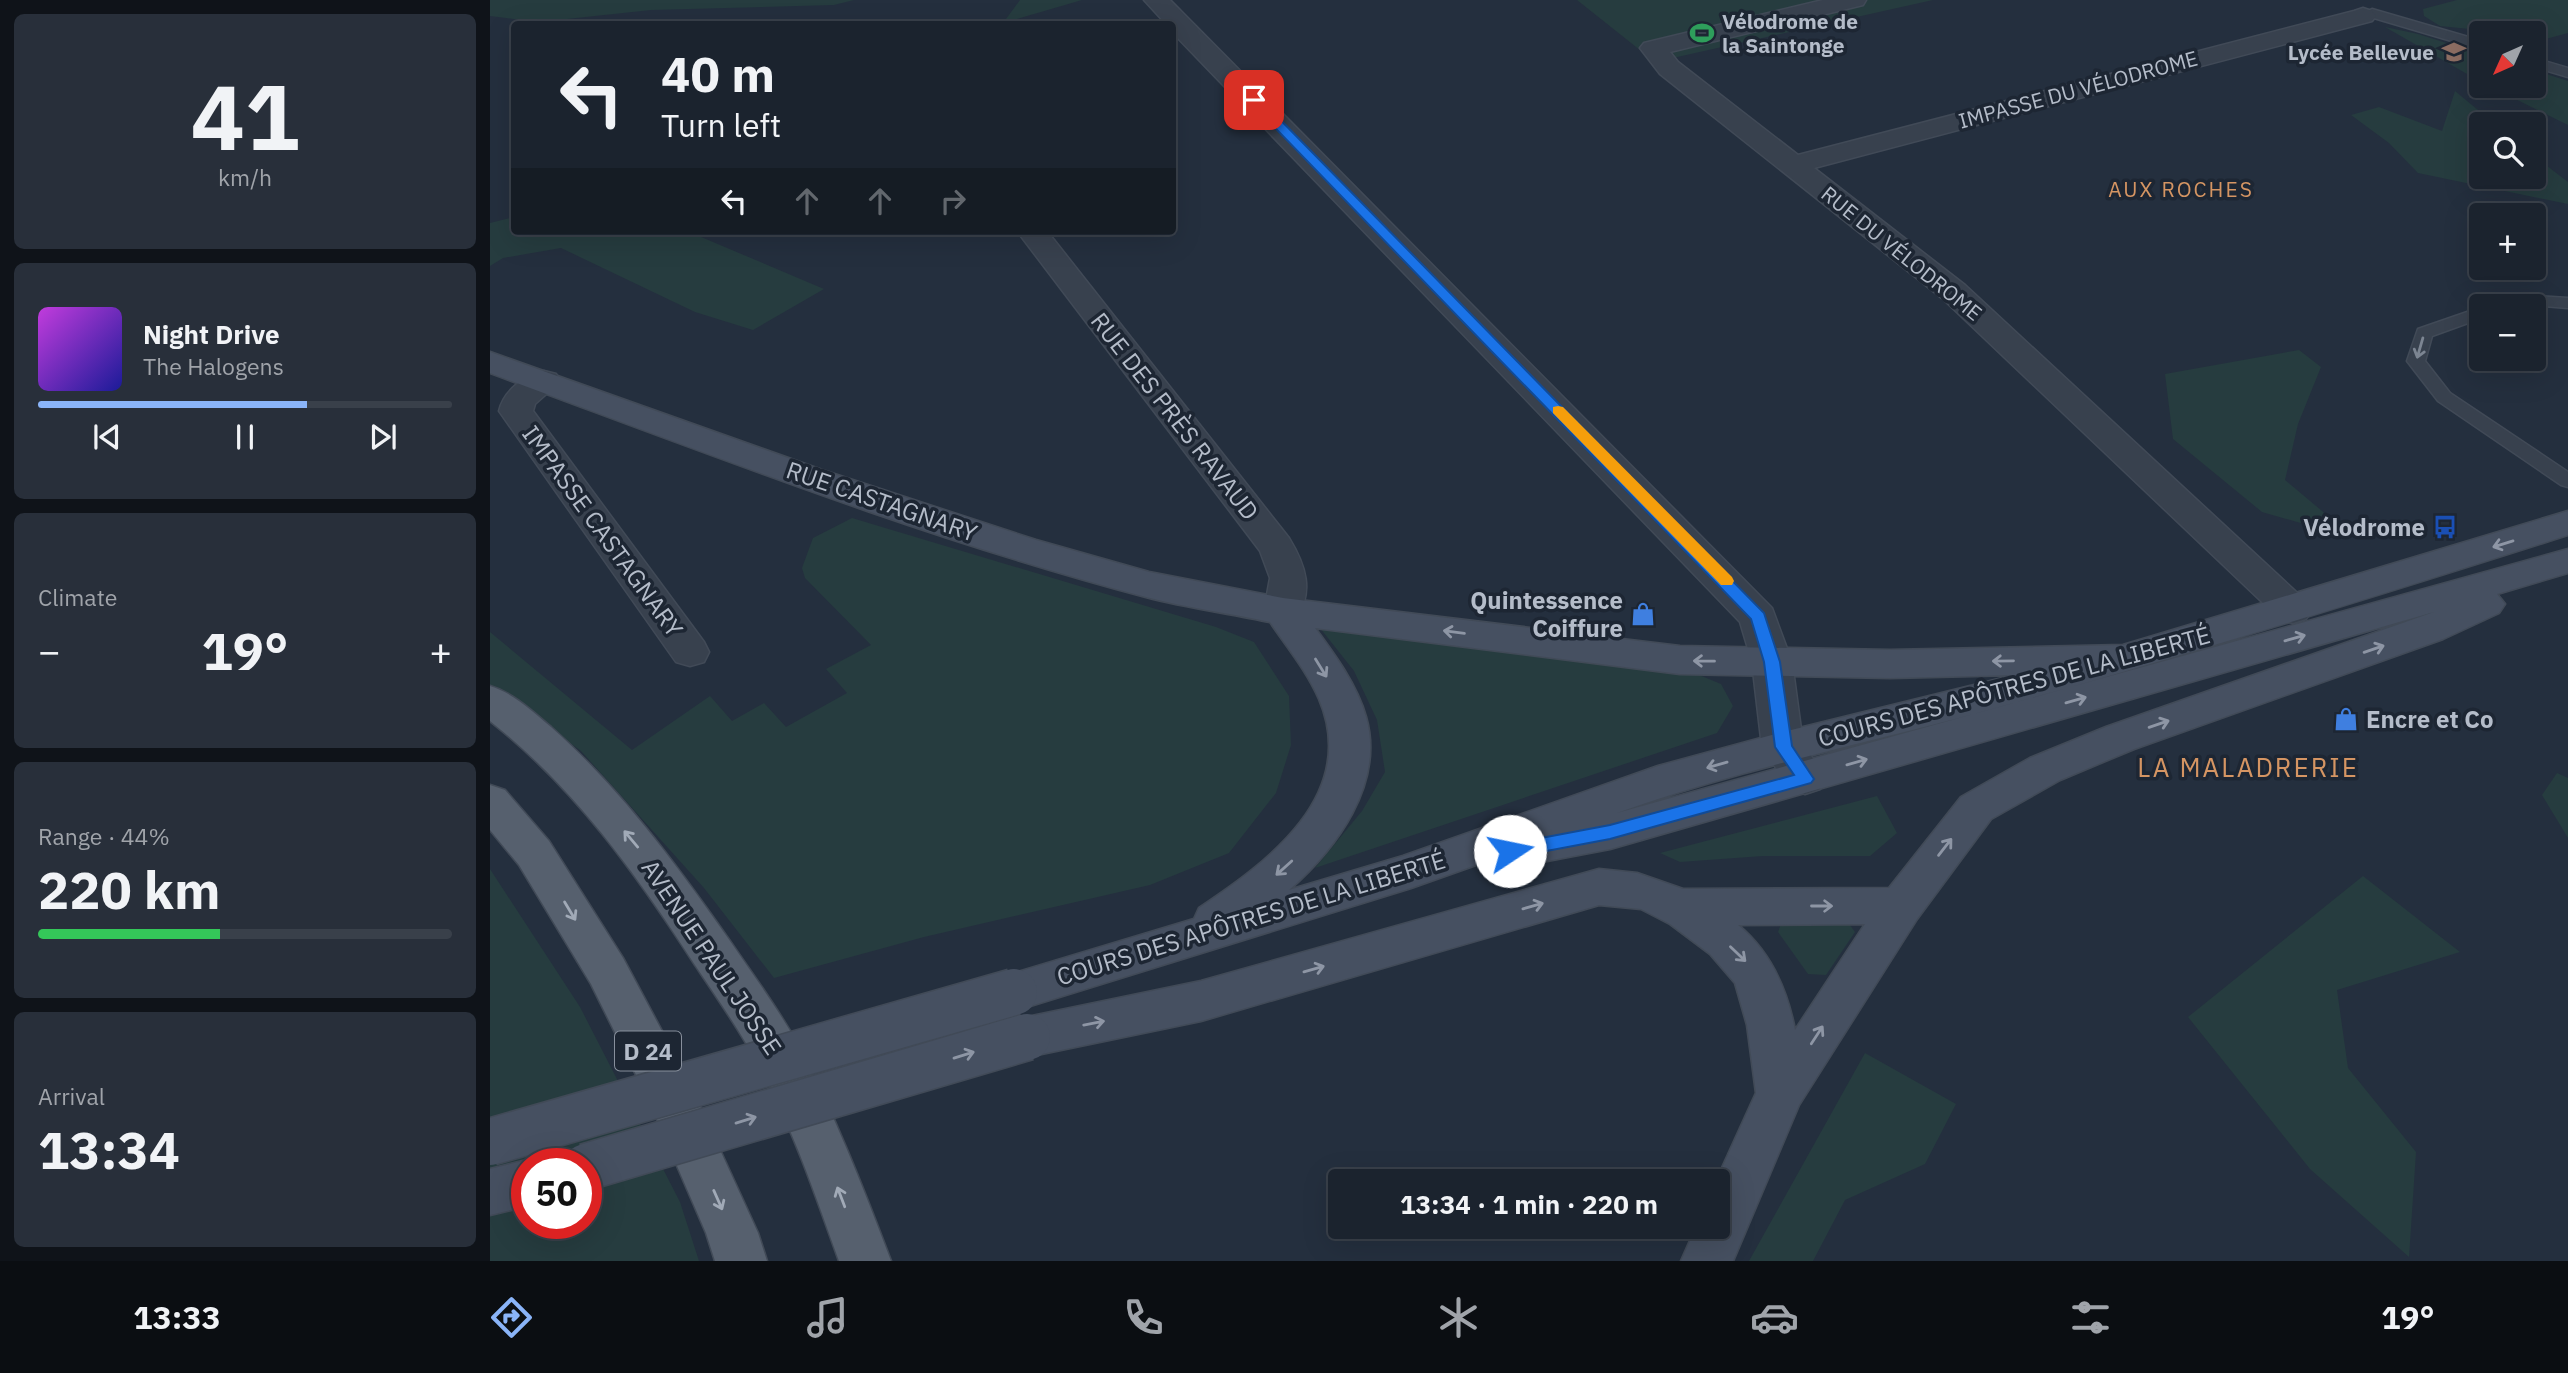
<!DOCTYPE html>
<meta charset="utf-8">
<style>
body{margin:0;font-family:"IBM Plex Sans",sans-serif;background:#282f3a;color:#f1f3f6;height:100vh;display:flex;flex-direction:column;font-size:26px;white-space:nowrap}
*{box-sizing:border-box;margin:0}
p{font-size:23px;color:#a0a4aa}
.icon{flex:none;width:38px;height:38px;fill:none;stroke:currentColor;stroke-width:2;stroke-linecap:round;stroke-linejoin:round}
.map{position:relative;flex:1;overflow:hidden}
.panel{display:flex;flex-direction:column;gap:14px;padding:14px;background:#0f1319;width:490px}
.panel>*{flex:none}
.hud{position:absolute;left:21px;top:21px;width:665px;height:214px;border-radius:7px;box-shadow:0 7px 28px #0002,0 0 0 2px #39404a;background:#1b232e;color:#f1f3f6;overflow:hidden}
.needle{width:46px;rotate:225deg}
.controls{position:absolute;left:1979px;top:21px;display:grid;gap:14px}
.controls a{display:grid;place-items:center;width:77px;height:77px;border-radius:7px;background:#1b232e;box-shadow:0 7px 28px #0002,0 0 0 2px #39404a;font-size:35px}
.speed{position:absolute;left:21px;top:1148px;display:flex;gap:14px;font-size:35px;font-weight:700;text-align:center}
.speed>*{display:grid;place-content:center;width:91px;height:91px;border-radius:50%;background:#1b232e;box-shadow:0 7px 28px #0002,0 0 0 2px #39404a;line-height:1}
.speed .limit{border:10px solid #d22;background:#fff;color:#111}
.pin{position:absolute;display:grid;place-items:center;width:60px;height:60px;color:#fff;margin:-30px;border-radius:14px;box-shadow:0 4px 10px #0006}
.me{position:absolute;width:77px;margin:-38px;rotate:79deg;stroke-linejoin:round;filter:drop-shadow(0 0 5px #0008)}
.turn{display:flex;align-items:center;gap:24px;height:147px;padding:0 35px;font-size:32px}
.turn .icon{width:91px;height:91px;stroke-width:2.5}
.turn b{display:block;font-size:49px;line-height:60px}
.lanes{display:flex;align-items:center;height:66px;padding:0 35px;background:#0003;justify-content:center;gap:35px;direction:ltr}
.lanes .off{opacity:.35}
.big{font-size:52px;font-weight:700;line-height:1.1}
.panel .card{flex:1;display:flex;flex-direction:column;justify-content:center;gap:10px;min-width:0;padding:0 24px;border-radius:10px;background:#282f3a}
.panel .dial{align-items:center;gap:0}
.dial b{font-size:91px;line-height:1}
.song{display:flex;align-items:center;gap:21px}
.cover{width:84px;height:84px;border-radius:10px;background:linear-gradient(135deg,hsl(290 70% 55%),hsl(240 70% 35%))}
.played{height:7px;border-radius:4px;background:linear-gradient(90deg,#8ab4f8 65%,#39404a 65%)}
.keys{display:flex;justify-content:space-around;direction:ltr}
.heat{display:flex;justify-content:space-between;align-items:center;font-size:38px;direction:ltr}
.charge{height:10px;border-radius:5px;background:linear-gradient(90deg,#34c759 44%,#39404a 0)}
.trip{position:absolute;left:838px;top:1169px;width:402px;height:70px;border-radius:7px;background:#1b232e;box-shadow:0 7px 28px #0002,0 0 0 2px #39404a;font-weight:700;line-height:70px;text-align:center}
.dock{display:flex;height:112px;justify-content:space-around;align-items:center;background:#0b0e12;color:#a0a4aa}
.dock .icon{width:49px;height:49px}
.dock .current{color:#8ab4f8}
.dock b{font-size:32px;color:#f1f3f6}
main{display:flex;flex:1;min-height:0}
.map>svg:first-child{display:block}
</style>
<main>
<section class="panel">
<div class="card dial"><b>41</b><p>km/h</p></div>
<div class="card">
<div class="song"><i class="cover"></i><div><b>Night Drive</b><p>The Halogens</p></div></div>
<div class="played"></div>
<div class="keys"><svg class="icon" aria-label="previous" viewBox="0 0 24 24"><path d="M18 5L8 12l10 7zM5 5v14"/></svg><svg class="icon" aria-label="pause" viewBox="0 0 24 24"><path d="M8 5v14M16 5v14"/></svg><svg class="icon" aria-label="next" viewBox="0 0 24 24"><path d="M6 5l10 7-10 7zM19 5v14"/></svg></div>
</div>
<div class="card"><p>Climate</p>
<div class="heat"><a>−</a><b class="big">19°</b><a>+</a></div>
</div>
<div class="card"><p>Range · 44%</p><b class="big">220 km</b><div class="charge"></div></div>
<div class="card"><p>Arrival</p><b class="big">13:34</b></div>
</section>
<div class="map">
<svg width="2078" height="1261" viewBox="0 0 2078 1261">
<rect width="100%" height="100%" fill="#242f3e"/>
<!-- green -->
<g fill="#263c3f" fill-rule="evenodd">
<path d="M 0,0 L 364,0 L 344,5 L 161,10 L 49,22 L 0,16 Z"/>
<path d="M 530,0 L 592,0 L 513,23 Z"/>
<path d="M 1087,0 L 1443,0 L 1165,62 Z"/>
<path d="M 1967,0 L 2078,0 L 2078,33 L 2044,42 L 2044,33 L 1991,34 L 1980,29 L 1950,26 L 1934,16 L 1933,9 Z"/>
<path d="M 1895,27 L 1928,34 L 1991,54 L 1991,82 Z"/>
<path d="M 2044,70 L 2078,81 L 2078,125 L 1999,86 L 2044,86 Z"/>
<path d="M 1965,91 L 2005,124 L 1992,124 L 1992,177 L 2044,177 L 2044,156 L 2078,182 L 2078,204 L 1928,173 L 1899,143 L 1861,115 L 1889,107 L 1952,131 Z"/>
<path d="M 24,217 L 24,231 L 197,231 L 334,289 L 263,330 L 205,312 L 71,248 L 13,258 L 0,266 L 0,223 Z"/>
<path d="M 1809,350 L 1831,367 L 1808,424 L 1795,480 L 1838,516 L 1828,528 L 1772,512 L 1683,439 L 1675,374 Z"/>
<path d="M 362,518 L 726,627 L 764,642 L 799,696 L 801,745 L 786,793 L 739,853 L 660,885 L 434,937 L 284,978 L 214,888 L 91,751 L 0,686 L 0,632 L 142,750 L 220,696 L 242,721 L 274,703 L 296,727 L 357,693 L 336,669 L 381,645 L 315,578 L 312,568 L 323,538 Z"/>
<path d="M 830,628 L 1197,670 L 1231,684 L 1243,706 L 1227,733 L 825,868 L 872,811 L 895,772 L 887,720 L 864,671 Z"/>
<path d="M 2067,773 L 2078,778 L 2078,838 L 2052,795 Z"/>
<path d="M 1387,796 L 1407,833 L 1380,856 L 1273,856 L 1190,862 L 1170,853 Z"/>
<path d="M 0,869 L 90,1007 L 190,1202 L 209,1261 L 0,1261 ZM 37,1164 L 96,1164 L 96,1223 L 37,1223 Z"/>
<path d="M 1873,876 L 1970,952 L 1847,990 L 1858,1068 L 1926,1152 L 1919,1257 L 1820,1169 L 1698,1017 Z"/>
<path d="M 1292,921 L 1357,921 L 1365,932 L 1336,975 L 1318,974 L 1288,932 Z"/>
<path d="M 1375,1053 L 1466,1104 L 1435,1164 L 1355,1200 L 1323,1261 L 1259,1261 Z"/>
</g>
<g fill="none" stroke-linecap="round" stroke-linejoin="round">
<!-- service casing -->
<g stroke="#414a57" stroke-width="3">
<g id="service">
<path d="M 1882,9 L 1992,41 L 1992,50 L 1877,16 L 1875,13 Z"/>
<path d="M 2044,58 L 2078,68 L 2078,77 L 2044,67 Z"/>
<path d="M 2046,296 L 2078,298 L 2078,308 L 2040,305 L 2037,301 Z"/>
<path d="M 1983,310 L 1992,315 L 1989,319 L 1942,336 L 1935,361 L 1960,393 L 2078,472 L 2078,487 L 2071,485 L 1948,401 L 1917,361 L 1928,329 Z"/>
</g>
</g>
<!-- minor casing -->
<g stroke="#414a57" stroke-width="3">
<g id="minor">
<path d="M 654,0 L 680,0 L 1282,608 L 1302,662 L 1313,744 L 1336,778 L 1330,789 L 1315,794 L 1300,789 L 1272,747 L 1262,662 L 1250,622 L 682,32 L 682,24 L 676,24 Z"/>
<path d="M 1333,0 L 1376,0 L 1373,5 L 1180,52 L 1188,62 L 1308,155 L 1864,11 L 1873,8 L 1882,11 L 1886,16 L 1882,21 L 1324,168 L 1475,285 L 1816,601 L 1822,610 L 1816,619 L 1803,623 L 1790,619 L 1453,299 L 1170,74 L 1150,48 L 1154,43 Z"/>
<path d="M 527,231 L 557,231 L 799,538 C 816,566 824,591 806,620 L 793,624 L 780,620 L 774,611 L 780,578 L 770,551 Z"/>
<path d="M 54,371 L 66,374 L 71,381 L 45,404 L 43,411 L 214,642 L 219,652 L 214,662 L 200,666 L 186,662 L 9,411 C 14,390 34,376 54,371 Z"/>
</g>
</g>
<!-- secondary casing -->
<g stroke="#414a57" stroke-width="3">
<g id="secondary">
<path d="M 0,352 L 332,470 L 546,540 L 659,572 L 793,598 L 1190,646 L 1400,650 L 1633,645 L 2078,511 L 2078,535 C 1893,594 1708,652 1520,704 C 1389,741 1255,767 1127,813 L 2078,549 L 2078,573 L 2007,594 L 2015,604 L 2009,613 L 1953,639 L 1644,749 L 1570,780 L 1501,819 L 1427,919 L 1309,1105 L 1243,1261 L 1191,1261 L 1206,1227 L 1228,1227 L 1228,1181 L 1226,1181 L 1266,1093 L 1257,1025 L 1245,983 L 1220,954 L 1180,924 L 1151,909 L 1109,905 L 711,1021 L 537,1057 L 520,1051 L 513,1037 L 520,1023 L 537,1017 L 711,981 L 1109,869 L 1147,873 L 1193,889 L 1399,888 L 1471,797 L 1540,758 L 1616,727 L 1944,612 L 1120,849 L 1036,865 L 1021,860 L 1017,854 L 921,888 L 524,1011 L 508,1006 L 501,992 L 508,978 L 704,919 L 709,908 C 778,862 870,795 829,699 C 817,671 797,647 780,622 C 739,613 697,608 656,597 C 433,538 217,453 0,373 ZM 825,628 L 1190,674 L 1400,678 L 1525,675 L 1293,732 L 1168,766 L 913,856 L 799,890 C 846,849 895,784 876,717 C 867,685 845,655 825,628 ZM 1375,924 L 1305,1030 C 1297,989 1281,952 1248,925 Z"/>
<path d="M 37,1160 L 47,1164 L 37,1164 L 37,1206 L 0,1215 L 0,1169 Z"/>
</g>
</g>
<!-- primary casing -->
<g stroke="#414a57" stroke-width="3">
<g id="primary">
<path d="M 0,686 C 23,693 42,711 61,727 C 131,789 186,864 240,941 C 263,975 287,1007 307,1043 C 344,1113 373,1187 401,1261 L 349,1261 C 328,1203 308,1143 280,1087 C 259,1044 232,1005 205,965 C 147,875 85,788 0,721 Z"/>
<path d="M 0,785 L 15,790 L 59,841 L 133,958 L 198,1080 L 268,1233 L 277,1261 L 225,1261 L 216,1233 L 159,1101 L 101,984 L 29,865 L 0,830 Z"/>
</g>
</g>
<!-- service -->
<use href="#service" fill="#38414e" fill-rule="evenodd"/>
<!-- minor -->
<use href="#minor" fill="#38414e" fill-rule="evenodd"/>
<!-- secondary -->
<use href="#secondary" fill="#465061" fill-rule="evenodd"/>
<!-- primary -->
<use href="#primary" fill="#56606e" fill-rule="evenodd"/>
<!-- secondary-bridge casing -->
<g stroke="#414a57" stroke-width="49" stroke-linecap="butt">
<g id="secondary-bridge">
<path d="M 0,1142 L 524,992"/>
<path d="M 96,1167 L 537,1037"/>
</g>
</g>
<!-- secondary-bridge -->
<use href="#secondary-bridge" stroke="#465061" stroke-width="46"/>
</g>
<!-- one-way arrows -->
<defs><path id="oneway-shaft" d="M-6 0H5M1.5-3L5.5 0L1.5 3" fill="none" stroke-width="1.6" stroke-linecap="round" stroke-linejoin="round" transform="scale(1.75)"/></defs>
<use stroke="#7c8592" href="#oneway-shaft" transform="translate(1930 348) rotate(106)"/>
<g stroke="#8e96a5">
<use href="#oneway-shaft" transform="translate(2013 544) rotate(163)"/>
<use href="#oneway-shaft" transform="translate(964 632) rotate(-173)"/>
<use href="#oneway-shaft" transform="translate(1805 638) rotate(-16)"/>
<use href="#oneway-shaft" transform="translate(1884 649) rotate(-19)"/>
<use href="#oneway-shaft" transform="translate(1214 661) rotate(-179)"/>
<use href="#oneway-shaft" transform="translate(1513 661) rotate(179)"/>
<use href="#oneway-shaft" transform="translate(831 668) rotate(58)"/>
<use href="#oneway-shaft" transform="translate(1586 700) rotate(-16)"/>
<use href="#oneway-shaft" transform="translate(1669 724) rotate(-19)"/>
<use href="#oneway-shaft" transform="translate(1367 762) rotate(-16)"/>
<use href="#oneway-shaft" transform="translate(1227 765) rotate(164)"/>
<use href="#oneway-shaft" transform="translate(1455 847) rotate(-52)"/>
<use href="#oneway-shaft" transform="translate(794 868) rotate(138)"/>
<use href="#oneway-shaft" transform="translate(1043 906) rotate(-16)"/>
<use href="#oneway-shaft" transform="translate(1332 906)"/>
<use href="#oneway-shaft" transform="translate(1248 954) rotate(44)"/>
<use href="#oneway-shaft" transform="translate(824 969) rotate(-16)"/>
<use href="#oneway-shaft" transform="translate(604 1023) rotate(-11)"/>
<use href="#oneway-shaft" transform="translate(1327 1035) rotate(-57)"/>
<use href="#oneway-shaft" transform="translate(474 1055) rotate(-17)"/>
<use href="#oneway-shaft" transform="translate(256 1120) rotate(-17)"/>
</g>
<g stroke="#a1aab7">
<use href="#oneway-shaft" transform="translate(141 839) rotate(-130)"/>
<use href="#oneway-shaft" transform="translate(80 911) rotate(59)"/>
<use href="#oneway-shaft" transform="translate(351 1197) rotate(-111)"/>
<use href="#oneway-shaft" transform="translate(228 1200) rotate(66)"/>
</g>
<!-- route -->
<path fill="#1a73e8" stroke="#114b97" stroke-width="2" d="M 764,96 L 768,97 L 1274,613 L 1290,662 L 1302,746 L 1324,779 L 1321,783 L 1120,839 L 1020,858 L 1014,856 L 1011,851 L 1014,846 L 1020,844 L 1120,825 L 1304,775 L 1285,747 L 1274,662 L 1261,619 L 760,102 L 758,100 Z"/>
<!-- slow -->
<path fill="#f59e0b" d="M 1068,406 L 1073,407 L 1242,577 L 1244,581 L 1242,585 L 1231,585 L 1063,413 L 1063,407 Z"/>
<!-- icons -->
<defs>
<g id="stadium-bare" transform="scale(1.89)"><path d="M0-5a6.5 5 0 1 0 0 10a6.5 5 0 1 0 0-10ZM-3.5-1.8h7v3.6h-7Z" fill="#2e9e5b" stroke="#1d2633" stroke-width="2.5" paint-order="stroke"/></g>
<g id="school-bare" transform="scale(1.89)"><path d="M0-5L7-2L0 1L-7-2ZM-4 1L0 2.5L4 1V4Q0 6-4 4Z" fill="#8d6e63" stroke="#1d2633" stroke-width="2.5" paint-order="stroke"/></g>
<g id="bus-bare" transform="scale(1.89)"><path d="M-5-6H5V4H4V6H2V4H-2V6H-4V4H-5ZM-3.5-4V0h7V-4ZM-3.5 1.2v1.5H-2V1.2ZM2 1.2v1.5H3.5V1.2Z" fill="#1a4fb4" stroke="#1d2633" stroke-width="2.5" paint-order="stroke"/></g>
<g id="shop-bare" transform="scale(1.89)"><path d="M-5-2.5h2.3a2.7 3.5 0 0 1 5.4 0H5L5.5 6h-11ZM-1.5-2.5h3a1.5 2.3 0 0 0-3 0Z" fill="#3f7fe0" stroke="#1d2633" stroke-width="2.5" paint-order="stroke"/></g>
</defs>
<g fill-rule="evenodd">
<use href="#stadium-bare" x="1212" y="33"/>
<use href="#school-bare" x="1964" y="52"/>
<use href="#bus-bare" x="1955" y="527"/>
<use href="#shop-bare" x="1153" y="614"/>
<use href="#shop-bare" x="1856" y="719"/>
</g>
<g text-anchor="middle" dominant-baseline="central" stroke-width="7" stroke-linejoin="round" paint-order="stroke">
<!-- far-poi labels -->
<g font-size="21" font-weight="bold" fill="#b4bcc9" stroke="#1d2633" text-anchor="start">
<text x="1232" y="21">Vélodrome de<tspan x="1232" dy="24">la Saintonge</tspan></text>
<text x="1944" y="52" text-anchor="end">Lycée Bellevue</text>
</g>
<!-- far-street labels -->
<g font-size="21" fill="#b4bcc9" stroke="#1d2633">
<text transform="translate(1588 89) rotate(-15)">IMPASSE DU VÉLODROME</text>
<text transform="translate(1412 253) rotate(39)">RUE DU VÉLODROME</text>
</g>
<!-- far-neighbourhood labels -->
<g font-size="21" letter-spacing="2" fill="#d59563" stroke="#1d2633">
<text x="1691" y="189">AUX ROCHES</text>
</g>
<!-- shield labels -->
<rect fill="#1d2633" stroke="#878f9c" stroke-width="2" x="125" y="1031.5" width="66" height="39" rx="5"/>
<g font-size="23" font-weight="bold" fill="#b4bcc9">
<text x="158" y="1051">D 24</text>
</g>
<!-- street labels -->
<g font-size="24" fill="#b4bcc9" stroke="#1d2633">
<text transform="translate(685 416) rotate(52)">RUE DES PRÈS RAVAUD</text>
<text transform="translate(392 501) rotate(19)">RUE CASTAGNARY</text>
<text transform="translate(113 531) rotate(54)">IMPASSE CASTAGNARY</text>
<text transform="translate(1524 686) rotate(-15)">COURS DES APÔTRES DE LA LIBERTÉ</text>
<text transform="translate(761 918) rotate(-17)">COURS DES APÔTRES DE LA LIBERTÉ</text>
<text transform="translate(222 957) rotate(56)">AVENUE PAUL JOSSE</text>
</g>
<!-- poi labels -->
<g font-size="24" font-weight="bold" fill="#b4bcc9" stroke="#1d2633" text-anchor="end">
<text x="1935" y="527">Vélodrome</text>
<text x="1133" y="600">Quintessence<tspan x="1133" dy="28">Coiffure</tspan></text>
<text x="1876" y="719" text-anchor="start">Encre et Co</text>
</g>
<!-- neighbourhood labels -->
<g font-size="26" letter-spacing="2" fill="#d59563" stroke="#1d2633">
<text x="1758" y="767">LA MALADRERIE</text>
</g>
</g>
</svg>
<div class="controls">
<a><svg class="needle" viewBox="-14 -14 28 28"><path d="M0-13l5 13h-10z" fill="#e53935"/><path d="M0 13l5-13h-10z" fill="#a0a4aa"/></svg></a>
<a><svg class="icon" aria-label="search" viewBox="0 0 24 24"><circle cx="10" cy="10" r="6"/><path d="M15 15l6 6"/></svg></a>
<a>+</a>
<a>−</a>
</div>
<div class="speed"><div class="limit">50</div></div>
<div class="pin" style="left:764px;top:100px;background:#d93025"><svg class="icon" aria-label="arrive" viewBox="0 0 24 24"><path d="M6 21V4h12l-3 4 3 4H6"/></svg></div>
<svg class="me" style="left:1020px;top:851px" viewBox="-20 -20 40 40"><circle r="19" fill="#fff"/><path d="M0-13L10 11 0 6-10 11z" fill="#1a73e8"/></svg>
<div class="trip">13:34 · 1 min · 220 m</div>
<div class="hud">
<div class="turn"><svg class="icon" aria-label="left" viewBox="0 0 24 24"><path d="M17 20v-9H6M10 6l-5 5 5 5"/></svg><div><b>40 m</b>Turn left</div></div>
<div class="lanes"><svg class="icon" aria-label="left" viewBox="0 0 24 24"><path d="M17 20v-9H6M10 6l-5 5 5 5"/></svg><svg class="icon off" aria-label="ahead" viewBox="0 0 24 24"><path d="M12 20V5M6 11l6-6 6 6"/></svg><svg class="icon off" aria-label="ahead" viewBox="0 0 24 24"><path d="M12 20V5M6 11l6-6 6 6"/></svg><svg class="icon off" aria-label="right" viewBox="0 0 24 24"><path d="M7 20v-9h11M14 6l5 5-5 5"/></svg></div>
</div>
</div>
</main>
<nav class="dock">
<b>13:33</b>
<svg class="icon current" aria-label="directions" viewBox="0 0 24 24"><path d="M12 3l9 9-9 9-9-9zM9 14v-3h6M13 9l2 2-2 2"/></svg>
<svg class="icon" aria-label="music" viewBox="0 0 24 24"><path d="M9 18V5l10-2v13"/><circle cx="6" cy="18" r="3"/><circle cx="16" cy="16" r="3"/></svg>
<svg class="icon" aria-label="phone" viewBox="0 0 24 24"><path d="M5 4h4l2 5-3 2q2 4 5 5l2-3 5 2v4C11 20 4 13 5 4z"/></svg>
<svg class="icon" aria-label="climate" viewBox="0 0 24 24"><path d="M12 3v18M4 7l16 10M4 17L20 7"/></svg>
<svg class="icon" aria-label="car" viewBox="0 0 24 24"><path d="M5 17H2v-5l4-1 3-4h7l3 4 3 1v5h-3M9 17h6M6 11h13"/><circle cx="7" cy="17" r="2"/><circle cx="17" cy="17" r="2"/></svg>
<svg class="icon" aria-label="filters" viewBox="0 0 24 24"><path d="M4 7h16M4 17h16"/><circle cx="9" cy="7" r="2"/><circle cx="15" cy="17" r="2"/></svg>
<b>19°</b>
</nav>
